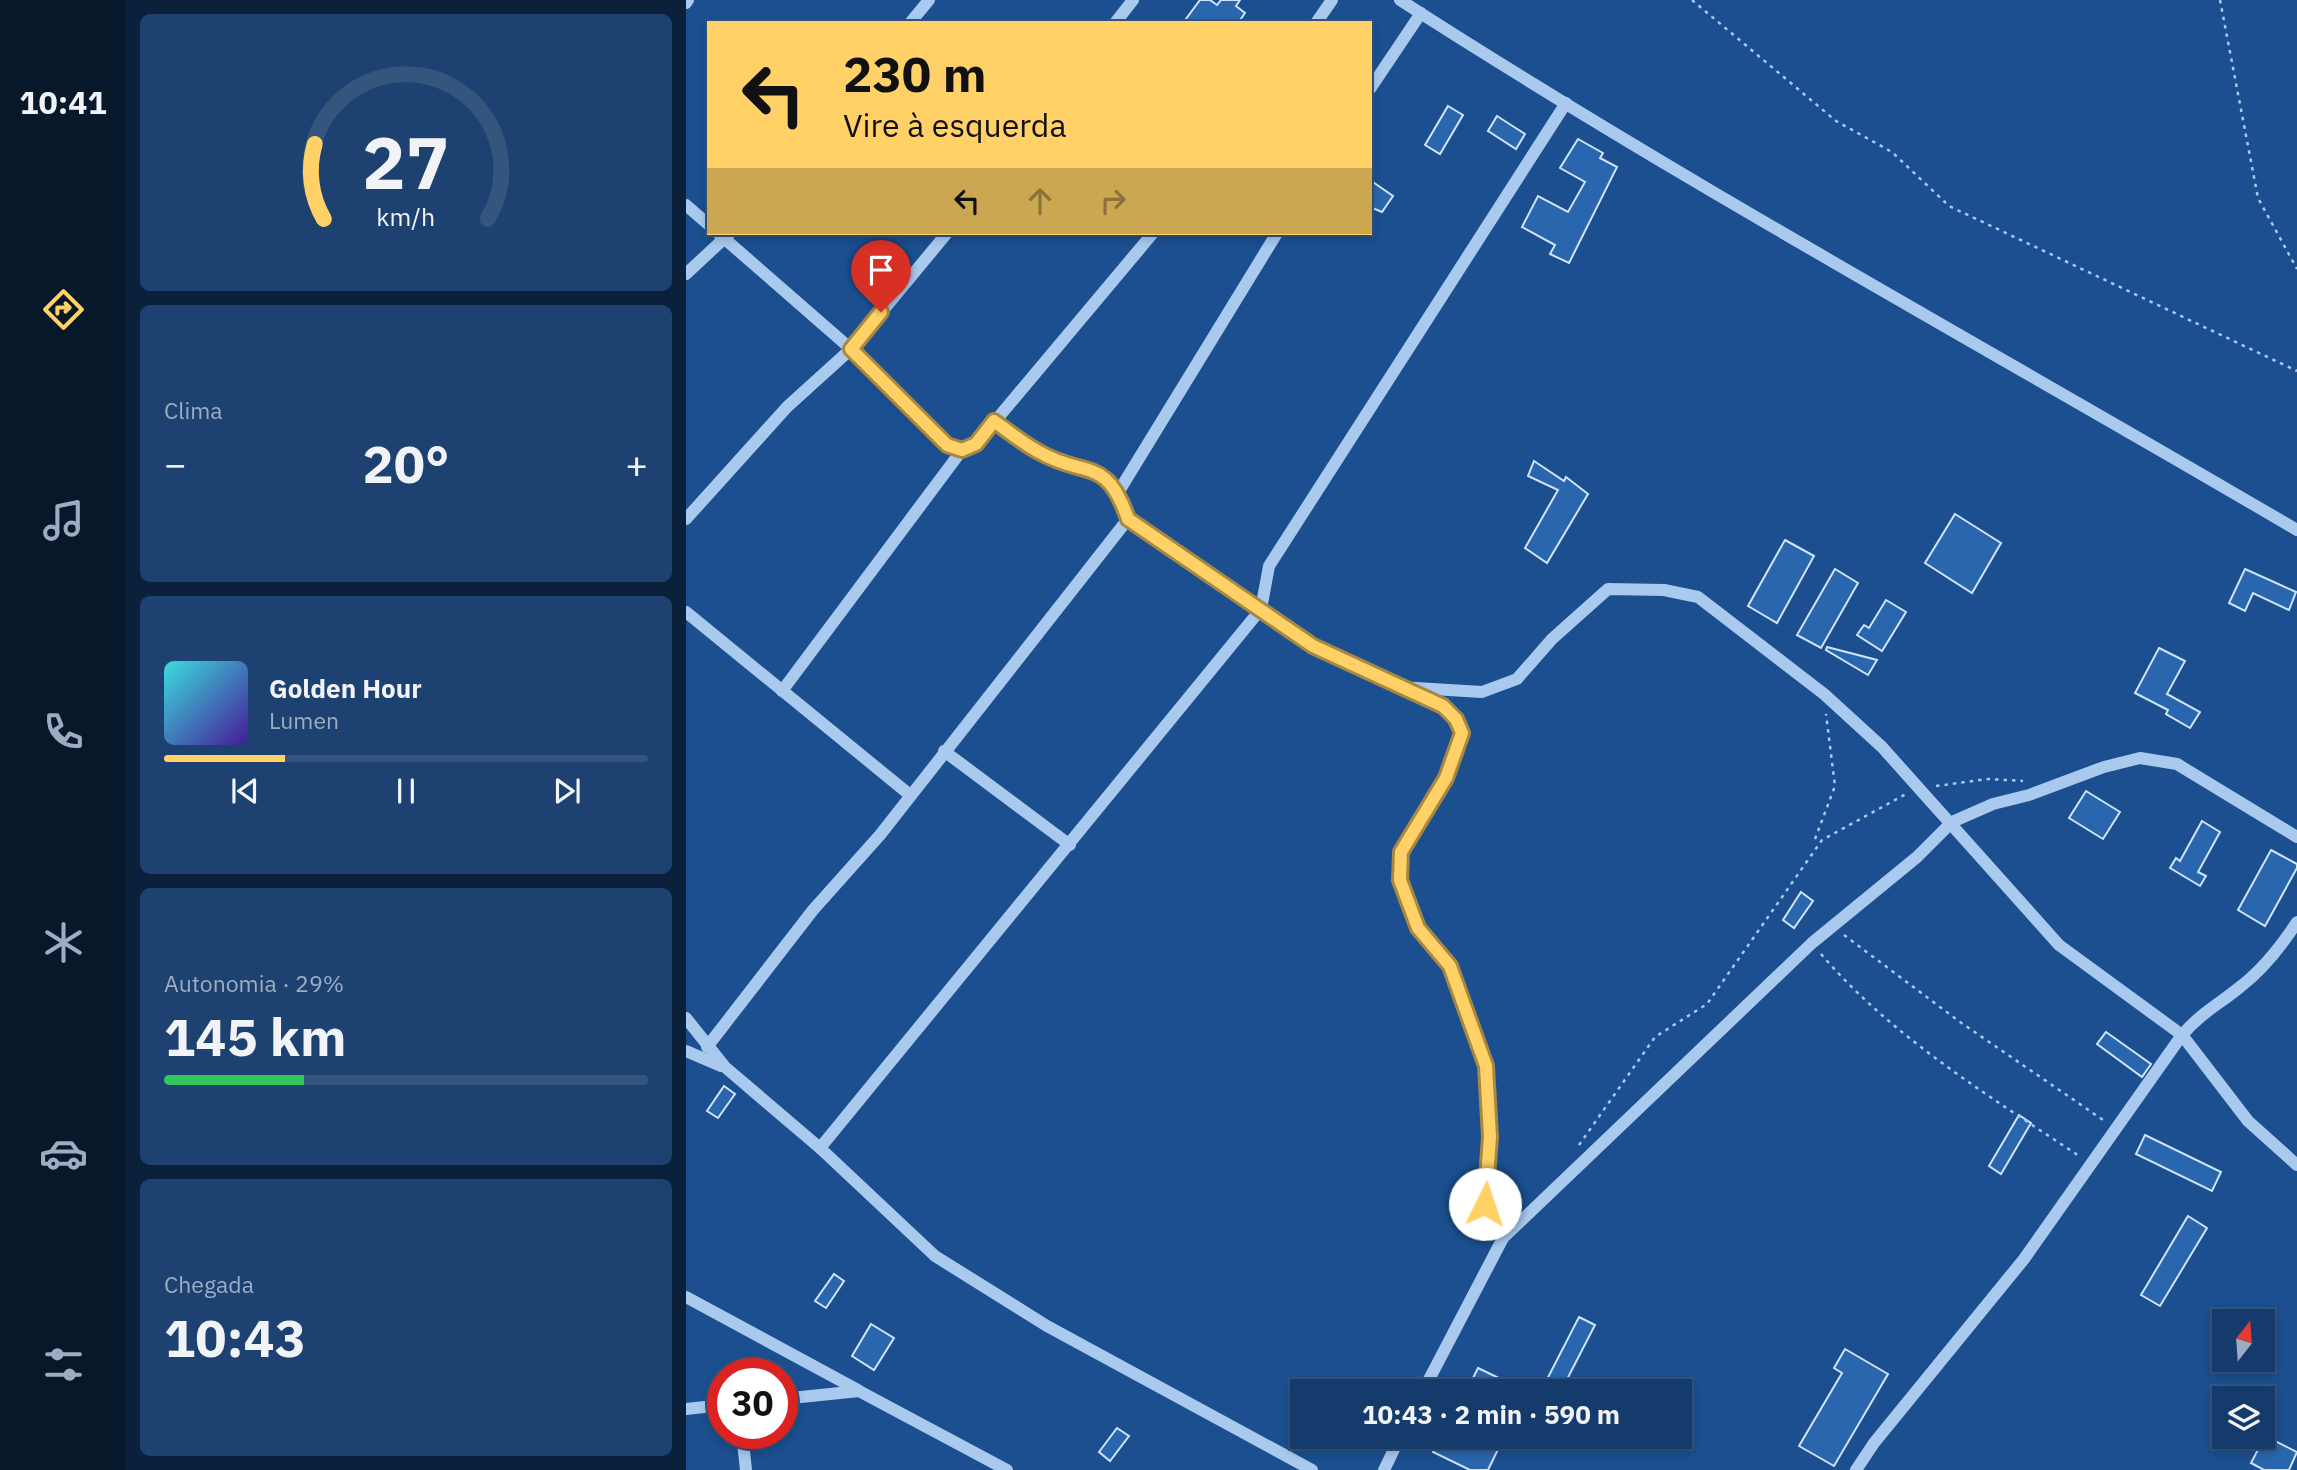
<!DOCTYPE html>
<html lang="pt">
<meta charset="utf-8">
<style>
body{margin:0;font-family:"IBM Plex Sans",sans-serif;background:#1d4271;color:#f1f3f6;height:100vh;display:flex;flex-direction:column;font-size:26px;white-space:nowrap}
*{box-sizing:border-box;margin:0}
p{font-size:23px;color:#9dadc1}
.icon{flex:none;width:38px;height:38px;fill:none;stroke:currentColor;stroke-width:2;stroke-linecap:round;stroke-linejoin:round}
.map{position:relative;flex:1;overflow:hidden}
.panel{display:flex;flex-direction:column;gap:14px;padding:14px;background:#0b203b;width:560px}
.panel>*{flex:none}
.top-card{position:absolute;left:21px;top:21px;width:665px;height:214px;border-radius:0px;box-shadow:0 4px 10px #0003,0 0 0 2px #33557e;background:#ffd166;color:#111;overflow:hidden}
.needle{width:46px;rotate:17deg}
.controls{position:absolute;left:1526px;top:1309px;display:grid;gap:14px}
.controls a{display:grid;place-items:center;width:63px;height:63px;border-radius:0px;background:#143b6b;box-shadow:0 4px 10px #0003,0 0 0 2px #33557e;font-size:35px}
.speed{position:absolute;left:21px;top:1358px;display:flex;gap:14px;font-size:35px;font-weight:700;text-align:center}
.speed>*{display:grid;place-content:center;width:91px;height:91px;border-radius:50%;background:#143b6b;box-shadow:0 4px 10px #0003,0 0 0 2px #33557e;line-height:1}
.speed .limit{border:10px solid #d22;background:#fff;color:#111}
.pin{position:absolute;display:grid;place-items:center;width:60px;height:60px;color:#fff;margin:-72px -30px;border-radius:50% 50% 50% 0;rotate:-45deg;box-shadow:0 0 7px #0007}
.pin .icon{rotate:45deg}
.me{position:absolute;width:77px;margin:-38px;rotate:4deg;stroke-linejoin:round;filter:drop-shadow(0 0 5px #0008)}
.turn{display:flex;align-items:center;gap:24px;height:147px;padding:0 21px;font-size:32px}
.turn .icon{width:91px;height:91px;stroke-width:2.5}
.turn b{display:block;font-size:49px;line-height:60px}
.lanes{display:flex;align-items:center;height:66px;padding:0 21px;background:#0003;justify-content:center;gap:35px;direction:ltr}
.lanes .off{opacity:.35}
.big{font-size:52px;font-weight:700;line-height:1.1}
.panel .card{flex:1;display:flex;flex-direction:column;justify-content:center;gap:10px;min-width:0;padding:0 24px;border-radius:10px;background:#1d4271}
.panel .dial{align-items:center;gap:0}
.dial svg{height:182px;overflow:visible;fill:none;stroke:#33557e;stroke-width:7;stroke-linecap:round;text-anchor:middle}
.dial text{fill:#f1f3f6;stroke:none}
.song{display:flex;align-items:center;gap:21px}
.cover{width:84px;height:84px;border-radius:10px;background:linear-gradient(135deg,hsl(180 70% 55%),hsl(260 70% 35%))}
.played{height:7px;border-radius:4px;background:linear-gradient(90deg,#ffd166 25%,#33557e 25%)}
.keys{display:flex;justify-content:space-around;direction:ltr}
.heat{display:flex;justify-content:space-between;align-items:center;font-size:38px;direction:ltr}
.charge{height:10px;border-radius:5px;background:linear-gradient(90deg,#34c759 29%,#33557e 0)}
.trip{position:absolute;left:604px;top:1379px;width:402px;height:70px;border-radius:0px;background:#143b6b;box-shadow:0 4px 10px #0003,0 0 0 2px #33557e;font-weight:700;line-height:70px;text-align:center}
main{display:flex;flex:1;min-height:0}
.menu{display:flex;flex-direction:column;width:126px;justify-content:space-around;align-items:center;background:#08182b;color:#9dadc1}
.menu .icon{width:49px;height:49px}
.menu .current{color:#ffd166}
.menu b{font-size:32px;color:#f1f3f6}
.map>svg:first-child{display:block}
</style>
<main>
<nav class="menu">
<b>10:41</b>
<svg class="icon current" aria-label="directions" viewBox="0 0 24 24"><path d="M12 3l9 9-9 9-9-9zM9 14v-3h6M13 9l2 2-2 2"/></svg>
<svg class="icon" aria-label="music" viewBox="0 0 24 24"><path d="M9 18V5l10-2v13"/><circle cx="6" cy="18" r="3"/><circle cx="16" cy="16" r="3"/></svg>
<svg class="icon" aria-label="phone" viewBox="0 0 24 24"><path d="M5 4h4l2 5-3 2q2 4 5 5l2-3 5 2v4C11 20 4 13 5 4z"/></svg>
<svg class="icon" aria-label="climate" viewBox="0 0 24 24"><path d="M12 3v18M4 7l16 10M4 17L20 7"/></svg>
<svg class="icon" aria-label="car" viewBox="0 0 24 24"><path d="M5 17H2v-5l4-1 3-4h7l3 4 3 1v5h-3M9 17h6M6 11h13"/><circle cx="7" cy="17" r="2"/><circle cx="17" cy="17" r="2"/></svg>
<svg class="icon" aria-label="filters" viewBox="0 0 24 24"><path d="M4 7h16M4 17h16"/><circle cx="9" cy="7" r="2"/><circle cx="15" cy="17" r="2"/></svg>
</nav>
<section class="panel">
<div class="card dial"><svg viewBox="0 0 100 80">
<path d="M14 69A42 42 0 1 1 86 69"/>
<path d="M14 69A42 42 0 0 1 10 36" stroke="#ffd166"/>
<text x="50" y="56" font-size="32" font-weight="700">27</text>
<text x="50" y="72" font-size="11">km/h</text>
</svg></div>
<div class="card"><p>Clima</p>
<div class="heat"><a>−</a><b class="big">20°</b><a>+</a></div>
</div>
<div class="card">
<div class="song"><i class="cover"></i><div><b>Golden Hour</b><p>Lumen</p></div></div>
<div class="played"></div>
<div class="keys"><svg class="icon" aria-label="previous" viewBox="0 0 24 24"><path d="M18 5L8 12l10 7zM5 5v14"/></svg><svg class="icon" aria-label="pause" viewBox="0 0 24 24"><path d="M8 5v14M16 5v14"/></svg><svg class="icon" aria-label="next" viewBox="0 0 24 24"><path d="M6 5l10 7-10 7zM19 5v14"/></svg></div>
</div>
<div class="card"><p>Autonomia · 29%</p><b class="big">145 km</b><div class="charge"></div></div>
<div class="card"><p>Chegada</p><b class="big">10:43</b></div>
</section>
<div class="map">
<svg width="1611" height="1470" viewBox="0 0 1611 1470">
<rect width="100%" height="100%" fill="#1b4f8f"/>
<!-- building -->
<g fill="#2a66ad" stroke="#cfe3fa" stroke-width="2">
<path d="M 514,0 L 524,0 L 531,5 L 535,0 L 554,0 L 550,6 L 559,13 L 552,23 L 497,23 Z"/>
<path d="M 762,106 L 777,115 L 754,154 L 739,145 Z"/>
<path d="M 811,116 L 839,134 L 830,149 L 802,131 Z"/>
<path d="M 892,139 L 917,153 L 914,158 L 931,167 L 883,263 L 864,254 L 869,245 L 836,227 L 852,196 L 882,212 L 899,182 L 874,168 Z"/>
<path d="M 684,180 L 707,196 L 696,212 L 684,207 Z"/>
<path d="M 848,461 L 878,481 L 880,477 L 902,494 L 861,563 L 839,548 L 872,490 L 842,476 Z"/>
<path d="M 1269,514 L 1315,543 L 1286,593 L 1239,563 Z"/>
<path d="M 1099,540 L 1128,556 L 1091,623 L 1062,606 Z"/>
<path d="M 1149,569 L 1172,583 L 1135,648 L 1111,635 Z"/>
<path d="M 1559,569 L 1610,592 L 1603,610 L 1567,593 L 1559,611 L 1543,603 Z"/>
<path d="M 1200,600 L 1220,612 L 1196,651 L 1171,635 L 1178,625 L 1183,628 Z"/>
<path d="M 1141,647 L 1191,660 L 1182,675 L 1140,650 Z"/>
<path d="M 1473,648 L 1499,661 L 1481,694 L 1514,712 L 1504,728 L 1480,714 L 1482,710 L 1449,693 Z"/>
<path d="M 1400,791 L 1434,812 L 1417,839 L 1383,818 Z"/>
<path d="M 1516,821 L 1534,832 L 1512,872 L 1520,876 L 1514,886 L 1484,868 L 1490,858 L 1494,861 Z"/>
<path d="M 1585,850 L 1611,864 L 1611,868 L 1579,926 L 1552,910 Z"/>
<path d="M 1115,892 L 1127,901 L 1108,928 L 1097,920 Z"/>
<path d="M 1420,1032 L 1465,1064 L 1456,1077 L 1411,1044 Z"/>
<path d="M 38,1086 L 49,1094 L 32,1118 L 21,1111 Z"/>
<path d="M 1333,1115 L 1345,1123 L 1315,1174 L 1303,1166 Z"/>
<path d="M 1459,1135 L 1535,1172 L 1526,1191 L 1450,1154 Z"/>
<path d="M 1502,1216 L 1521,1228 L 1474,1306 L 1455,1295 Z"/>
<path d="M 148,1274 L 158,1281 L 140,1308 L 129,1301 Z"/>
<path d="M 893,1317 L 909,1325 L 875,1391 L 855,1391 Z"/>
<path d="M 185,1324 L 208,1338 L 188,1370 L 166,1356 Z"/>
<path d="M 1159,1349 L 1202,1374 L 1148,1466 L 1113,1446 L 1156,1373 L 1148,1368 Z"/>
<path d="M 792,1368 L 840,1391 L 803,1391 L 785,1382 Z"/>
<path d="M 431,1428 L 443,1436 L 424,1461 L 413,1452 Z"/>
<path d="M 1579,1436 L 1611,1452 L 1603,1470 L 1578,1470 L 1565,1463 Z"/>
<path d="M 754,1437 L 818,1437 L 802,1470 L 784,1470 L 747,1452 Z"/>
</g>
<g fill="none" stroke-linecap="round" stroke-linejoin="round">
<!-- path -->
<g stroke="#a9c9ee" stroke-width="2.5" stroke-dasharray="3.5 5" stroke-linecap="butt">
<path d="M 1006,0 L 1150,121 L 1206,152 L 1263,206 L 1611,371"/>
<path d="M 1534,0 L 1572,198 L 1611,269"/>
<path d="M 1250,786 L 1302,779 L 1337,781"/>
<path d="M 1129,839 L 1149,786 L 1140,714"/>
<path d="M 1158,935 L 1274,1022 L 1420,1122"/>
<path d="M 1135,954 C 1206,1037 1303,1096 1393,1156"/>
<path d="M 893,1145 L 969,1037 L 1021,1004 L 1136,840 L 1220,794"/>
</g>
<!-- minor -->
<g stroke="#a9c9ee" stroke-width="12">
<path d="M 714,0 C 1006,188 1312,354 1611,530"/>
<path d="M 0,3 L 2,0"/>
<path d="M 224,23 L 243,0"/>
<path d="M 429,23 L 447,0"/>
<path d="M 630,23 L 646,0"/>
<path d="M 684,89 L 735,13"/>
<path d="M 0,205 L 23,225"/>
<path d="M 32,233 L 165,349 L 248,435 L 261,445 L 276,450 L 290,444 L 467,233"/>
<path d="M 0,274 L 43,234"/>
<path d="M 308,421 C 323,432 338,444 353,452 C 400,478 421,455 442,519 L 627,646 L 757,706 L 770,719 L 776,733 L 760,778 L 715,852 L 714,880 L 732,928 L 764,966 L 800,1066 L 804,1137 L 799,1204 L 817,1238"/>
<path d="M 433,491 L 591,233"/>
<path d="M 0,519 L 101,407 L 165,349 L 261,233"/>
<path d="M 0,612 L 224,795"/>
<path d="M 713,687 L 796,692 L 831,679 L 866,639 L 922,589 L 978,590 L 1012,597 L 1138,694 L 1196,747 L 1373,945 L 1496,1035 L 1562,1121 L 1611,1165"/>
<path d="M 96,691 L 276,450"/>
<path d="M 258,751 L 384,845"/>
<path d="M 0,1018 L 39,1067 L 134,1148 L 249,1256 L 361,1326 L 626,1470"/>
<path d="M 21,1047 L 127,910 L 194,835 L 442,519"/>
<path d="M 0,1051 L 35,1066"/>
<path d="M 134,1148 L 575,609 L 583,566 L 880,103"/>
<path d="M 0,1297 L 172,1390"/>
<path d="M 737,1391 L 817,1238 L 1126,943 L 1231,857 L 1266,822 L 1307,804 L 1343,795 L 1418,767 L 1454,758 L 1491,764 L 1611,837"/>
<path d="M 96,1399 L 173,1391 L 321,1470"/>
<path d="M 0,1409 L 37,1405"/>
<path d="M 56,1433 L 60,1470"/>
<path d="M 698,1470 L 714,1437"/>
<path d="M 1170,1470 L 1188,1443 L 1338,1259 L 1496,1035 C 1515,1013 1532,1005 1554,987 C 1576,970 1596,945 1611,922"/>
</g>
</g>
<g fill="none" stroke-linecap="round" stroke-linejoin="round">
<!-- route casing -->
<g stroke="#a68842" stroke-width="18">
<path id="route" d="M 195,312 L 165,349 L 261,445 L 276,450 L 290,444 L 308,421 C 323,432 338,444 353,452 C 400,479 420,455 442,519 L 627,646 L 757,706 L 770,719 L 776,733 L 760,778 L 715,852 L 714,880 L 732,928 L 764,966 L 800,1066 L 804,1137 L 799,1204"/>
</g>
<!-- route -->
<use href="#route" stroke="#ffd166" stroke-width="12"/>
</g>
</svg>
<div class="controls">
<a><svg class="needle" viewBox="-14 -14 28 28"><path d="M0-13l5 13h-10z" fill="#e53935"/><path d="M0 13l5-13h-10z" fill="#9dadc1"/></svg></a>
<a><svg class="icon" aria-label="layers" viewBox="0 0 24 24"><path d="M12 4l9 5-9 5-9-5zM3 14l9 5 9-5"/></svg></a>
</div>
<div class="speed"><div class="limit">30</div></div>
<div class="pin" style="left:195px;top:312px;background:#d93025"><svg class="icon" aria-label="arrive" viewBox="0 0 24 24"><path d="M6 21V4h12l-3 4 3 4H6"/></svg></div>
<svg class="me" style="left:799px;top:1204px" viewBox="-20 -20 40 40"><circle r="19" fill="#fff"/><path d="M0-13L10 11 0 6-10 11z" fill="#ffd166"/></svg>
<div class="trip">10:43 · 2 min · 590 m</div>
<div class="top-card">
<div class="turn"><svg class="icon" aria-label="left" viewBox="0 0 24 24"><path d="M17 20v-9H6M10 6l-5 5 5 5"/></svg><div><b>230 m</b>Vire à esquerda</div></div>
<div class="lanes"><svg class="icon" aria-label="left" viewBox="0 0 24 24"><path d="M17 20v-9H6M10 6l-5 5 5 5"/></svg><svg class="icon off" aria-label="ahead" viewBox="0 0 24 24"><path d="M12 20V5M6 11l6-6 6 6"/></svg><svg class="icon off" aria-label="right" viewBox="0 0 24 24"><path d="M7 20v-9h11M14 6l5 5-5 5"/></svg></div>
</div>
</div>
</main>
